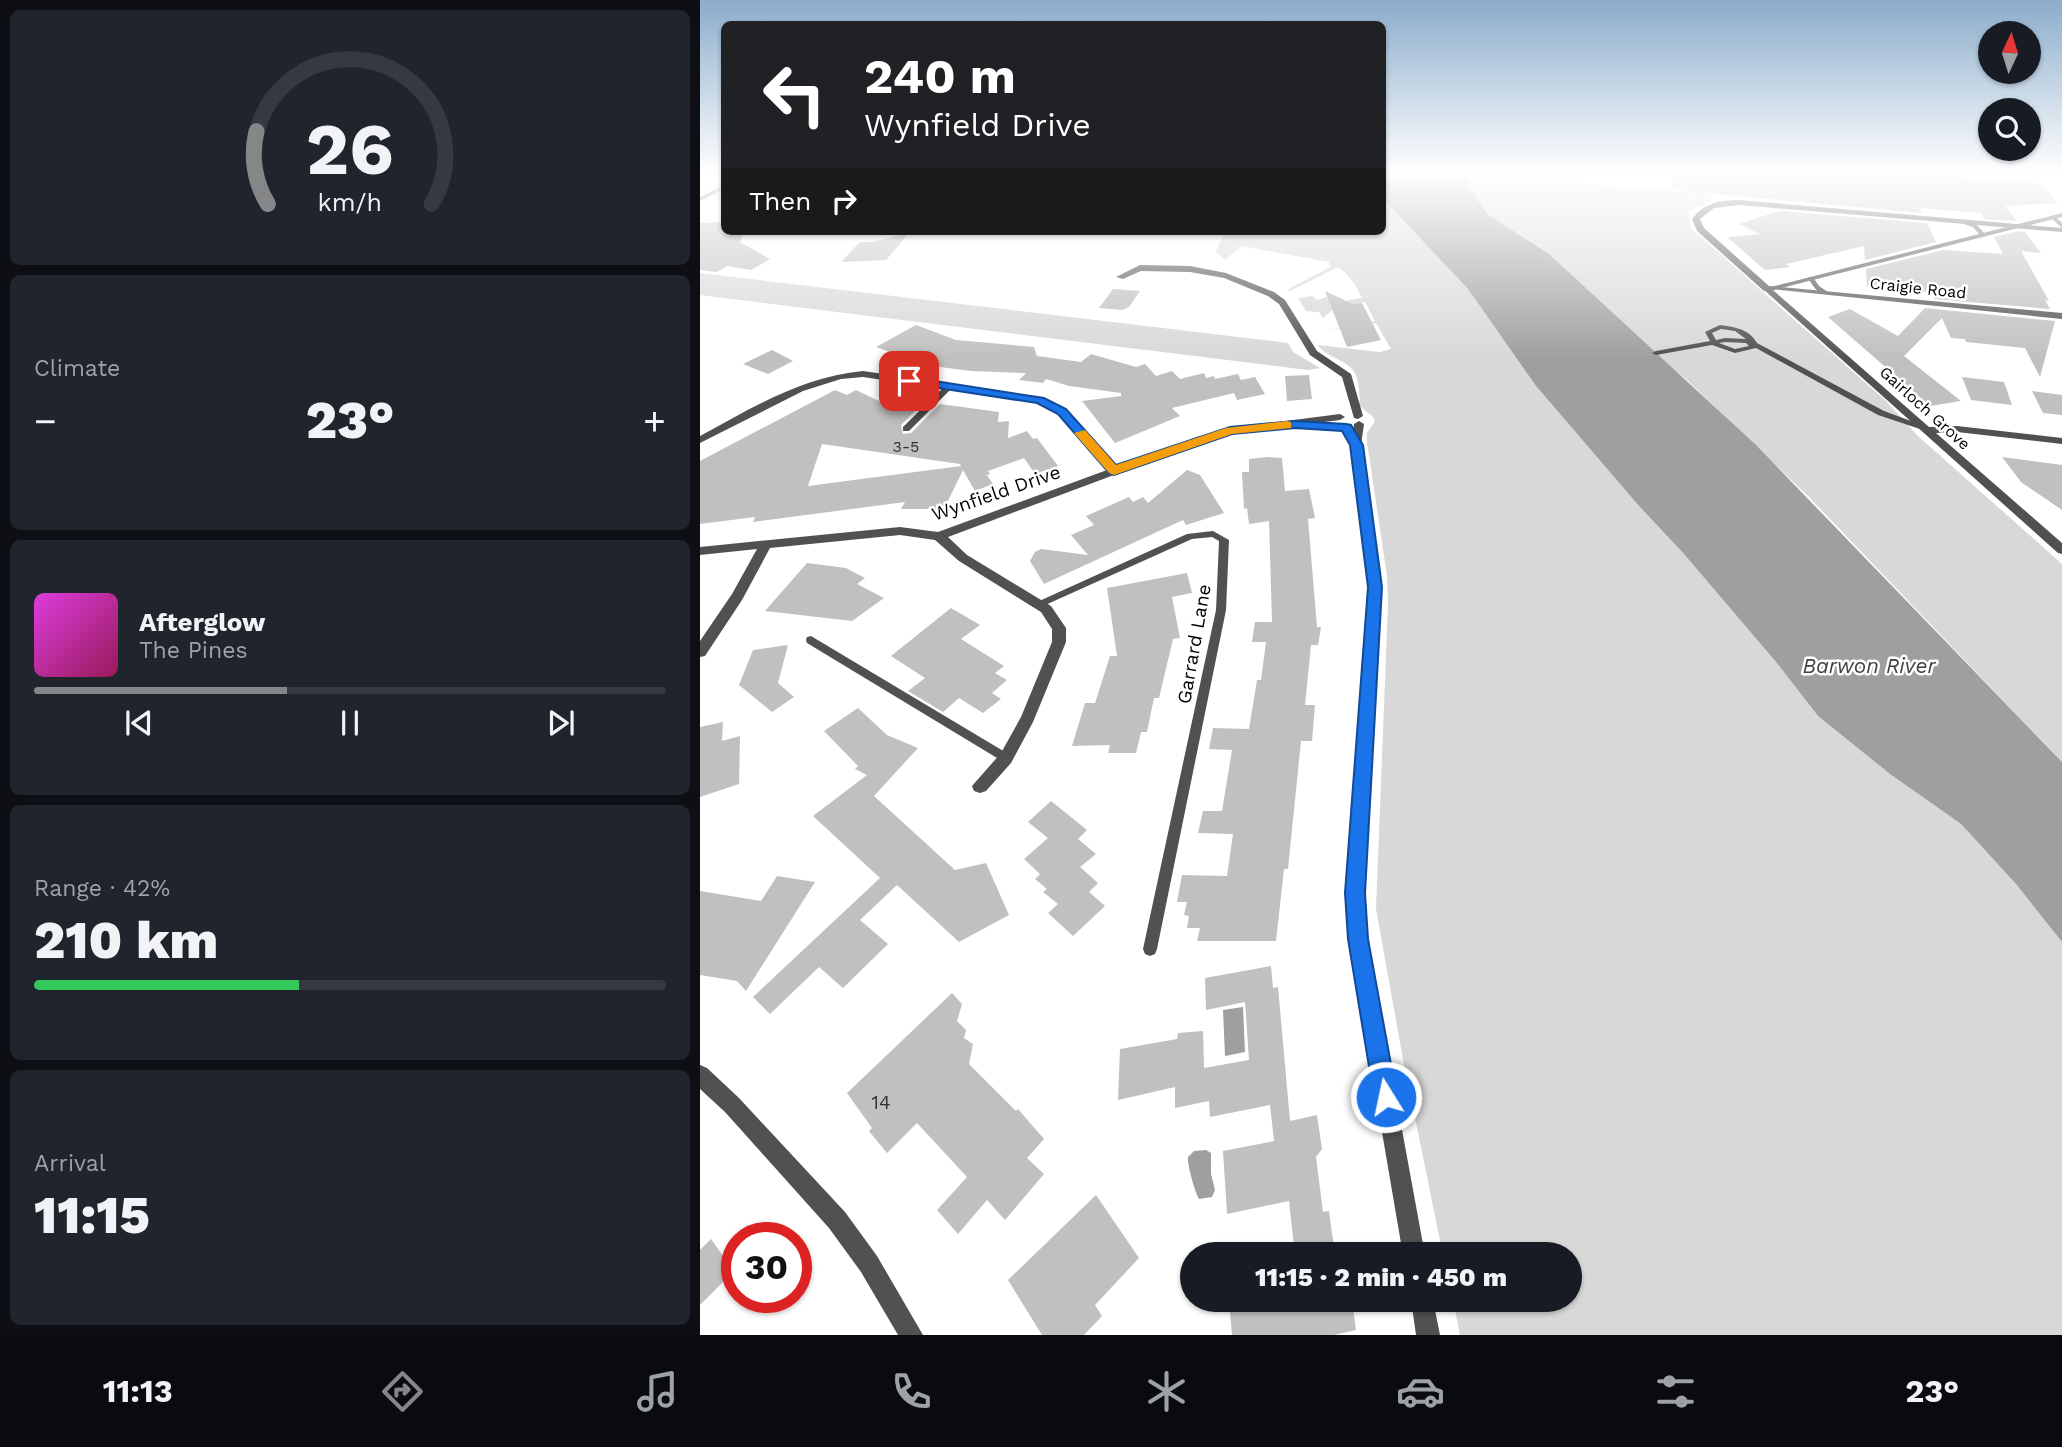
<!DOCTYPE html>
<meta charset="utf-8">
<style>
body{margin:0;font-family:"Work Sans",sans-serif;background:#20242c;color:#f1f3f6;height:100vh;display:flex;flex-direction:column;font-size:26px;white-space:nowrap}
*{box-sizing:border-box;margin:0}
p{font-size:23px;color:#9ea1a6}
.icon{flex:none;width:38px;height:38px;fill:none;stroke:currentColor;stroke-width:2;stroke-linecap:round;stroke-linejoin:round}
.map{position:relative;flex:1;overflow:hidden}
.drawer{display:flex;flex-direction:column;gap:10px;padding:10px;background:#0d0f14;width:700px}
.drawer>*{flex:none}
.guide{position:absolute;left:21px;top:21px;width:665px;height:214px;border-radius:10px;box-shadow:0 2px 5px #0004;background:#202124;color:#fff;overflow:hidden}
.needle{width:46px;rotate:4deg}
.tools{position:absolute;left:1278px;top:21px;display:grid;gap:14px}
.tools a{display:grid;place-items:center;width:63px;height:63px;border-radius:50%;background:#171b24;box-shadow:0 2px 5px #0004;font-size:35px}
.speed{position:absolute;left:21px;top:1222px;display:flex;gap:14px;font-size:35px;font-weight:700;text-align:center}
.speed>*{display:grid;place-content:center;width:91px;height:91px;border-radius:50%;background:#171b24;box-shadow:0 2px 5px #0004;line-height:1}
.speed .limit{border:10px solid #d22;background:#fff;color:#111}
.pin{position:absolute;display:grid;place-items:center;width:60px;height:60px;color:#fff;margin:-30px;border-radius:14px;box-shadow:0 4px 10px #0006}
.me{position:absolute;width:77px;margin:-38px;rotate:350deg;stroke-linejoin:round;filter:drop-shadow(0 0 5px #0008)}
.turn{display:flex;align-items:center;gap:24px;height:147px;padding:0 28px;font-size:32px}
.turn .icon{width:91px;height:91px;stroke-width:2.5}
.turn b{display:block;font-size:49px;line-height:60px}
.then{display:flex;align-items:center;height:66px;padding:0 28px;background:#0003;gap:14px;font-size:26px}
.big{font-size:52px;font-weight:800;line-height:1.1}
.drawer .tile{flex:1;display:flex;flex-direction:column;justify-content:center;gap:10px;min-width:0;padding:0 24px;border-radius:10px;background:#20242c}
.drawer .dial{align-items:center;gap:0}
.dial svg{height:182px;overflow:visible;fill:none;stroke:#363941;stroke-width:7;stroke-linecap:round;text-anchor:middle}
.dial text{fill:#f1f3f6;stroke:none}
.song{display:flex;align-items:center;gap:21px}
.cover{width:84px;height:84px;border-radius:10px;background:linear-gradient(135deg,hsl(300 70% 55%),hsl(330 70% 35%))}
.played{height:7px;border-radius:4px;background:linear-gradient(90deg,#858687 40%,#363941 40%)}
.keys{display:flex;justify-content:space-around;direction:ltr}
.heat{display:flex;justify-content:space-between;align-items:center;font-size:38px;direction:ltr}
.charge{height:10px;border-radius:5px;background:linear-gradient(90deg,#34c759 42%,#363941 0)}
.trip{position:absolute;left:480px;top:1242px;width:402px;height:70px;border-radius:35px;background:#171b24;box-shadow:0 2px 5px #0004;font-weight:800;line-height:70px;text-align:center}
.menu{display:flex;height:112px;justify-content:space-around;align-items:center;background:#090b0e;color:#9ea1a6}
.menu .icon{width:49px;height:49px}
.menu .current{color:#858687}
.menu b{font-size:32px;color:#f1f3f6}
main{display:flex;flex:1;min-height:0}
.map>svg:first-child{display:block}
</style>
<main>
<section class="drawer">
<div class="tile dial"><svg viewBox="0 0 100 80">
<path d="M14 69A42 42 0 1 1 86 69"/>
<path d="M14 69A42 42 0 0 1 9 37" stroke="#858687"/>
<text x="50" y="56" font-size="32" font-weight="700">26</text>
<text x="50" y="72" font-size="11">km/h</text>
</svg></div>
<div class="tile"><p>Climate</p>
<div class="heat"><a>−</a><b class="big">23°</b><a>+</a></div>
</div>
<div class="tile">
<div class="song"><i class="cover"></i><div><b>Afterglow</b><p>The Pines</p></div></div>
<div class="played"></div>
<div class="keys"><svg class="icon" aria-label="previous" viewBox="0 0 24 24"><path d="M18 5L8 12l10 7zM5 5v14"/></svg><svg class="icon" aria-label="pause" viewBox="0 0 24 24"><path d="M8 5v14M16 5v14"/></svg><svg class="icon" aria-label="next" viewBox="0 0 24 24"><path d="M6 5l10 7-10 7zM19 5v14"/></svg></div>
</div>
<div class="tile"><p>Range · 42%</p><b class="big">210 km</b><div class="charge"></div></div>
<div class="tile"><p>Arrival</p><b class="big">11:15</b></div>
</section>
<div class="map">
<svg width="1362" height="1335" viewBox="0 0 1362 1335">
<rect width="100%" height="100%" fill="#fff"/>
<!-- green -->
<g fill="#d8d8d8">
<path d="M 765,172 L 834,172 L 853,181 L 1009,194 L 1013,201 L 988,211 L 991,228 L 1186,401 L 1218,436 L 1362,564 L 1362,762 L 1109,497 L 988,381 L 944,344 L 849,254 L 787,214 L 768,185 Z"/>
<path d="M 683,192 L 687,203 L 768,289 L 836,386 L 939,506 L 984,554 L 1076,662 L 1118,716 L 1190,774 L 1261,824 L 1316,884 L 1362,942 L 1362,1335 L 760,1335 L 753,1300 L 870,1300 L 870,1255 L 743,1255 L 703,1059 L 676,909 L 688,604 L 687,576 L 667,442 L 667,433 L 675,421 L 672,416 L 656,403 L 660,401 C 659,393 659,385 657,378 C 652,359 628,360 618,345 L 680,352 L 691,349 L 676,323 L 624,331 L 675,321 L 665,302 L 636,307 L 623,318 L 619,312 L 606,311 L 598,298 L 612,296 L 618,300 L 629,296 L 642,298 L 644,301 L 662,298 C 657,287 649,274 638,267 L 590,291 L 587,290 L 630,267 L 629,262 L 541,246 L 525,260 L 516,252 L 524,233 L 521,231 L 682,231 Z"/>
<path d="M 0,273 L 588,343 L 593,352 L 620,368 L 608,370 L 0,295 Z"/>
</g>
<!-- water -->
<g fill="#9f9f9f">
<path d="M 683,172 L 765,172 L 768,185 L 787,214 L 849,254 L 1056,445 L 1362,762 L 1362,942 L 1316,884 L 1261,824 L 1190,774 L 1118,716 L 1076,662 L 984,554 L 939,506 L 836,386 L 768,289 L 687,203 L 683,192 Z"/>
<path d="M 543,1007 L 545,1052 L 525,1056 L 523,1010 Z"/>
<path d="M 506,1150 L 511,1153 L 511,1174 L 515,1190 L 512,1197 L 499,1199 C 495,1192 487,1164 488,1157 L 494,1151 Z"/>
</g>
<!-- building -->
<g fill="#c0c0c0" fill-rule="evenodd">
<path d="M 972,172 L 1254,172 L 1256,176 L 1343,184 L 1358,203 L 1305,206 L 1317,221 L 1284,219 L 1281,213 L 1219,208 L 1222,213 L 992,192 L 972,189 Z"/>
<path d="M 1079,211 L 1227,223 L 1236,242 L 1165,260 L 1164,246 L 1086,264 L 1090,267 L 1065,270 L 1027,237 L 1060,234 L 1039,224 Z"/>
<path d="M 24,222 L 24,231 L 44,231 L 40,242 L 70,259 L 51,270 L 27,266 L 17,272 L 0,270 L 0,223 Z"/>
<path d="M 1318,231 L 1325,232 L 1341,253 L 1321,251 L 1349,301 L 1345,300 L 1350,309 L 1234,299 L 1239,293 L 1167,286 L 1166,269 L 1243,250 L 1303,254 L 1294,237 Z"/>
<path d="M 209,233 L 186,260 L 141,262 L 160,242 L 173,242 Z"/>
<path d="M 413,289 L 440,291 L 429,307 L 422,310 L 399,308 Z"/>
<path d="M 625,291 L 652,304 L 662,303 L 681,340 L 647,347 Z"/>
<path d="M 1225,308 L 1355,321 L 1340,377 L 1325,348 L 1266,342 L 1265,339 L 1251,338 L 1242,318 L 1204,356 L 1261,401 L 1230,406 L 1128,317 L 1150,309 L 1198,336 Z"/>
<path d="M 216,325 L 256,340 L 334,347 L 337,356 L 381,362 L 391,354 L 436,367 L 445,364 L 456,376 L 472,371 L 480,379 L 504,373 L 506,378 L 514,376 L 515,379 L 538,374 L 541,380 L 555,377 L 565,394 L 537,400 L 534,393 L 472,408 L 480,416 L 415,443 L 382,401 L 421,396 L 421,393 L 369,386 L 346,379 L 343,383 L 319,380 L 326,373 L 271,371 L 209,363 L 212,360 L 176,347 Z"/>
<path d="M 72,350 L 93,361 L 68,374 L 43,364 Z"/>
<path d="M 609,375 L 612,399 L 587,401 L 585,376 Z"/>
<path d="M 1262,377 L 1304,382 L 1312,405 L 1271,400 Z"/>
<path d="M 135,390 L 147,395 L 156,390 L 187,405 L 195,398 L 224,402 L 201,425 L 203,434 L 211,433 L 240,404 L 299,412 L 298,422 L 309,421 L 308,438 L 327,431 L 333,439 L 337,438 L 358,466 L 335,474 L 324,458 L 288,471 L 290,474 L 287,475 L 293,484 L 275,491 L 263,470 L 244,509 L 201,509 L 205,502 L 53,522 L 55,517 L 0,524 L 0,461 ZM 122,444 L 260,464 L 261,466 L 108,486 Z"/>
<path d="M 1332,391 L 1362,395 L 1362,415 L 1343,413 Z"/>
<path d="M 567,457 L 582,458 L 585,491 L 609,489 L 615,518 L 608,519 L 617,627 L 621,627 L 618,645 L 611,645 L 605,705 L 615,705 L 612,741 L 601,741 L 588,869 L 584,869 L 576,941 L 497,941 L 500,928 L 487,928 L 489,916 L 484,915 L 487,902 L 477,902 L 482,875 L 527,876 L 533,834 L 498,833 L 503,811 L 522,811 L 532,750 L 509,749 L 513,728 L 549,729 L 557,680 L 561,680 L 566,642 L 552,642 L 555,622 L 572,622 L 569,521 L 549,524 L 547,508 L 544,509 L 542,472 L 549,472 L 549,459 Z"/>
<path d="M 1302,457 L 1362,465 L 1362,510 L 1321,482 Z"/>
<path d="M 487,470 L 500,475 L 524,513 L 486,525 L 483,520 L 344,584 L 330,561 L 335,552 L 341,549 L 388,555 L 371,535 L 394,525 L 386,516 L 429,497 L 433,502 L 443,497 L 448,503 Z"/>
<path d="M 107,563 L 146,568 L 165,578 L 157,584 L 184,598 L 152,621 L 65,611 Z"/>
<path d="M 487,573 L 492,593 L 472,597 L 480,638 L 473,639 L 459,698 L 454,698 L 447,732 L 441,732 L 436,753 L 408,753 L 410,745 L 372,746 L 385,703 L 395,703 L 410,656 L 417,656 L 407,588 Z"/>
<path d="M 251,608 L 280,625 L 261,639 L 304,666 L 295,673 L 307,680 L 292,693 L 301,699 L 283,713 L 259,698 L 243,712 L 208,691 L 225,678 L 191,656 Z"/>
<path d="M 88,645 L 78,683 L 94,697 L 72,712 L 39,685 L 53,650 Z"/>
<path d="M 158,708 L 187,735 L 218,748 L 174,796 L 255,870 L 286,863 L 309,915 L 259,942 L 197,885 L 160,920 L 188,944 L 143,988 L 119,967 L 70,1014 L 53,997 L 180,878 L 113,816 L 167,775 L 155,769 L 158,766 L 124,731 Z"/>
<path d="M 23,722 L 22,741 L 40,736 L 39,784 L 0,797 L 0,727 Z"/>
<path d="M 351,801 L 387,830 L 378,839 L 396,854 L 380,867 L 398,883 L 389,892 L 405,906 L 373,936 L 348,913 L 358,904 L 343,892 L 347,889 L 335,879 L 340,874 L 324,859 L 348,838 L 328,822 Z"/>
<path d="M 77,876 L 115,882 L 46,991 L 37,981 L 0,975 L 0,891 L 61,901 Z"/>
<path d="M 571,966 L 573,988 L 578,987 L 590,1121 L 617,1115 L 622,1149 L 616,1157 L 623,1212 L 629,1211 L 635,1255 L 595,1255 L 589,1201 L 527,1214 L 523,1151 L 574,1141 L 570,1105 L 510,1117 L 509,1101 L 475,1108 L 475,1087 L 418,1100 L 420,1049 L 477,1039 L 478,1033 L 503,1031 L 504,1068 L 549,1060 L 545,1002 L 506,1010 L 505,978 Z"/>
<path d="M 252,993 L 262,1004 L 257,1021 L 266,1030 L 264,1038 L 273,1044 L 269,1064 L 316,1111 L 318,1109 L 344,1139 L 327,1158 L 344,1174 L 305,1220 L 287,1200 L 258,1234 L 237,1210 L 267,1177 L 217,1123 L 187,1153 L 169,1131 L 172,1128 L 147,1093 Z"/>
<path d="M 396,1195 L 439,1258 L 395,1305 L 402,1316 L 384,1335 L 342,1335 L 308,1280 Z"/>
<path d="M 11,1239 L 34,1271 L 0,1305 L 0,1250 Z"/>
<path d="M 529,1300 L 652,1300 L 656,1330 L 634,1335 L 532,1335 Z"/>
</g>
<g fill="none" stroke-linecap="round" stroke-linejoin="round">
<!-- service -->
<g fill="#515151" fill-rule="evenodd">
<path d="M 24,185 L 24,189 L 0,201 L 0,197 Z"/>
<path d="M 1351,216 L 1355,216 L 1362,223 L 1362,228 L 1351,218 Z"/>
<path d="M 1259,219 L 1277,225 L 1285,234 L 1280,235 L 1273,227 L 1257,222 L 1257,220 Z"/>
<path d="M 1109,277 L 1113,277 L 1119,286 L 1128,292 L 1128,294 C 1118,295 1113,286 1108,278 Z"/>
<path d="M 1020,325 C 1035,327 1049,329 1057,343 L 1184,411 L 1227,427 L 1223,429 L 1220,429 L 1178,415 L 1056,348 L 1035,353 L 1012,345 L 956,355 L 952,353 L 956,351 L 1010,341 L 1005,332 ZM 1021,329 L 1035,331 L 1046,339 L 1025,338 L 1016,340 L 1012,333 ZM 1025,342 L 1046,343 L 1049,346 L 1035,349 L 1019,343 Z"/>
<path d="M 247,384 L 254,386 L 209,431 L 203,431 L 203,427 Z"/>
<path d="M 513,531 L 529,540 L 526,610 L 457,949 L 455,954 L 450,956 L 445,954 L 443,949 L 516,610 L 519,541 L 512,537 L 492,539 L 343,606 L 337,606 L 335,604 L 337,602 L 487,534 Z"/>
<path d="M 111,636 L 310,755 L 312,758 L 310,761 L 306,763 L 302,761 L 107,643 L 106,640 L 107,637 Z"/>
</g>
<!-- minor -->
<g fill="#515151" fill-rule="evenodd">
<path d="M 1039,200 L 1362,228 L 1362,232 L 1039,205 L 1014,208 L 1000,219 L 1004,228 L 1069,286 L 1362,313 L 1362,319 L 1071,289 L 1064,291 L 997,231 L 992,219 C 1004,203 1020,200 1039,200 Z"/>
<path d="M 101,231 L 111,231 L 107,233 Z"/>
<path d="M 440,265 L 490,266 L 526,273 L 574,292 L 585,300 L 617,351 L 651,374 L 663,416 L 658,419 L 654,418 L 642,377 L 610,355 L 579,304 L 568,296 L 524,278 L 490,272 L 441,271 L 423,279 L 416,277 Z"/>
<path d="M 163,371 L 344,398 L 366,410 L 416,466 L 497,437 L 530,428 L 640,414 L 645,417 L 640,420 L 531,434 L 505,441 L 248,537 L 267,555 L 351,606 L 366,628 L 366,642 L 333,722 L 311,763 L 286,791 L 280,793 L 274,791 L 272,786 L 301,753 L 321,717 L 352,642 L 352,629 L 341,612 L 259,561 L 235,540 L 200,535 L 70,548 L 42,600 L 5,656 L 0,657 L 0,641 L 32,594 L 57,549 L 0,555 L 0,547 L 200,527 L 238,532 L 407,470 L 358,414 L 337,403 L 163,377 L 141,379 L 103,391 L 0,443 L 0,436 C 53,407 102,377 163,371 Z"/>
<path d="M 659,421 L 664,424 L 661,445 L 681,587 L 664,893 L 667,939 L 725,1255 L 703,1255 L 649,939 L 646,893 L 669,587 L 651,445 L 654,424 Z"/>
<path d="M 711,1300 L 733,1300 L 740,1335 L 716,1335 Z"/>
</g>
<!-- tertiary -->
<g fill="#515151" fill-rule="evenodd">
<path d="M 1362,213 L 1362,217 L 1073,290 L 1229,427 L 1257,426 L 1362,438 L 1362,444 L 1257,432 L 1236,433 L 1362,543 L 1362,554 L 1358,553 L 1063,289 Z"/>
<path d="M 0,1065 L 7,1068 L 39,1098 L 145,1212 L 177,1256 L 223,1335 L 198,1335 L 161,1272 L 129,1228 L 25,1112 L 0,1089 Z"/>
</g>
</g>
<!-- sky -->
<linearGradient id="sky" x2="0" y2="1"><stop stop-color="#8baccb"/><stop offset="0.48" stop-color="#fff"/><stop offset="1" stop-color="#fff" stop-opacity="0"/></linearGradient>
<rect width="1362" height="359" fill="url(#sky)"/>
<!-- route -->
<path fill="#1a73e8" stroke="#114b97" stroke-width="2" d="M 209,377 L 344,398 L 366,409 L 416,465 L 530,427 L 595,421 L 646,424 L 651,425 L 663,445 L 682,587 L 665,893 L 668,939 L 697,1097 L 694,1105 L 686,1108 L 678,1105 L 674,1097 L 648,939 L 645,893 L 668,587 L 650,445 L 642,431 L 595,428 L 532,434 L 414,475 L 409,473 L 358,414 L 337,403 L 205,383 L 205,378 Z"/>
<!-- slow -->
<path fill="#f59e0b" d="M 587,421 L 591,422 L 591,428 L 532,434 L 414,475 L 409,473 L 374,433 L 385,430 L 416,465 L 526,428 Z"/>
<g text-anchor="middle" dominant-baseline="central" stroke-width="5" stroke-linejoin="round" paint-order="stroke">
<!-- far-street labels -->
<g font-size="16" fill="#000" stroke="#fff">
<text transform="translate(1218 288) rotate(6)">Craigie Road</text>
<text transform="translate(1225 408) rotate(42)">Gairloch Grove</text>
</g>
<!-- number labels -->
<g font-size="16" fill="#303030">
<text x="206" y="446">3-5</text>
</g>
<!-- street labels -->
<g font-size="19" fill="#000" stroke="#fff">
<text transform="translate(296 493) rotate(-19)">Wynfield Drive</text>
<text transform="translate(494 644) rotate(-80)">Garrard Lane</text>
</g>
<!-- near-number labels -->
<g font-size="19" fill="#303030">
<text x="181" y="1102">14</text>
</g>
<!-- water labels -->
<g font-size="21" font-style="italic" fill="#404040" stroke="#fff">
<text x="1169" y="665">Barwon River</text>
</g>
</g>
</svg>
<div class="tools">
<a><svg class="needle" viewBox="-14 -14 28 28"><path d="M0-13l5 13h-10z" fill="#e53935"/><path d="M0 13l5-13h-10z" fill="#9ea1a6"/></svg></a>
<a><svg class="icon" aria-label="search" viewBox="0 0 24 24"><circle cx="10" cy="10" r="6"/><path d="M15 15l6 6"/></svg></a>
</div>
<div class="speed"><div class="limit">30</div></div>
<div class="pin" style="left:209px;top:381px;background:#d93025"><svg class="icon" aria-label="arrive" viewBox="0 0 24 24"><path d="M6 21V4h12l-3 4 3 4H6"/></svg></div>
<svg class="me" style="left:686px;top:1097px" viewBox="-20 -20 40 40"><circle r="17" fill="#1a73e8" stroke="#fff" stroke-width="3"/><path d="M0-11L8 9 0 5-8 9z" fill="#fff"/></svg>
<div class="trip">11:15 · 2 min · 450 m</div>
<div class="guide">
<div class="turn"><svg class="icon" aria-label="left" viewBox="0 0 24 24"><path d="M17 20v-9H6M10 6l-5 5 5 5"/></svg><div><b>240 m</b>Wynfield Drive</div></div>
<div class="then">Then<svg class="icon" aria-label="right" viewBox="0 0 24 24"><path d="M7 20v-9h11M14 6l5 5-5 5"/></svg></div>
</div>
</div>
</main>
<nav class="menu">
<b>11:13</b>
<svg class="icon current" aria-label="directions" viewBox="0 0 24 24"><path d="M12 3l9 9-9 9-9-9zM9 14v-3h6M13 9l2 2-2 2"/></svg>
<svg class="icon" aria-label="music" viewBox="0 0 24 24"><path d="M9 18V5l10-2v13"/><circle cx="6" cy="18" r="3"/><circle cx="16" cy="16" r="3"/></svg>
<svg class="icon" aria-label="phone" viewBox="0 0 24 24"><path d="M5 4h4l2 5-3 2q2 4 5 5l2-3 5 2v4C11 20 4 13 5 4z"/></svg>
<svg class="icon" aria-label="climate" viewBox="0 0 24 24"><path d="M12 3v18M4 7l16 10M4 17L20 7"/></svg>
<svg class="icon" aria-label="car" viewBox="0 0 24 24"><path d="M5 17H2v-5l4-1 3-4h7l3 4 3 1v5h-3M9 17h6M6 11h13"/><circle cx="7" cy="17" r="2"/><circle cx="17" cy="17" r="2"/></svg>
<svg class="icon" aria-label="filters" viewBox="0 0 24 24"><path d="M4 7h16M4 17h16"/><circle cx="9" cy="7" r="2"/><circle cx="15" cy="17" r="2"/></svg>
<b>23°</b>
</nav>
